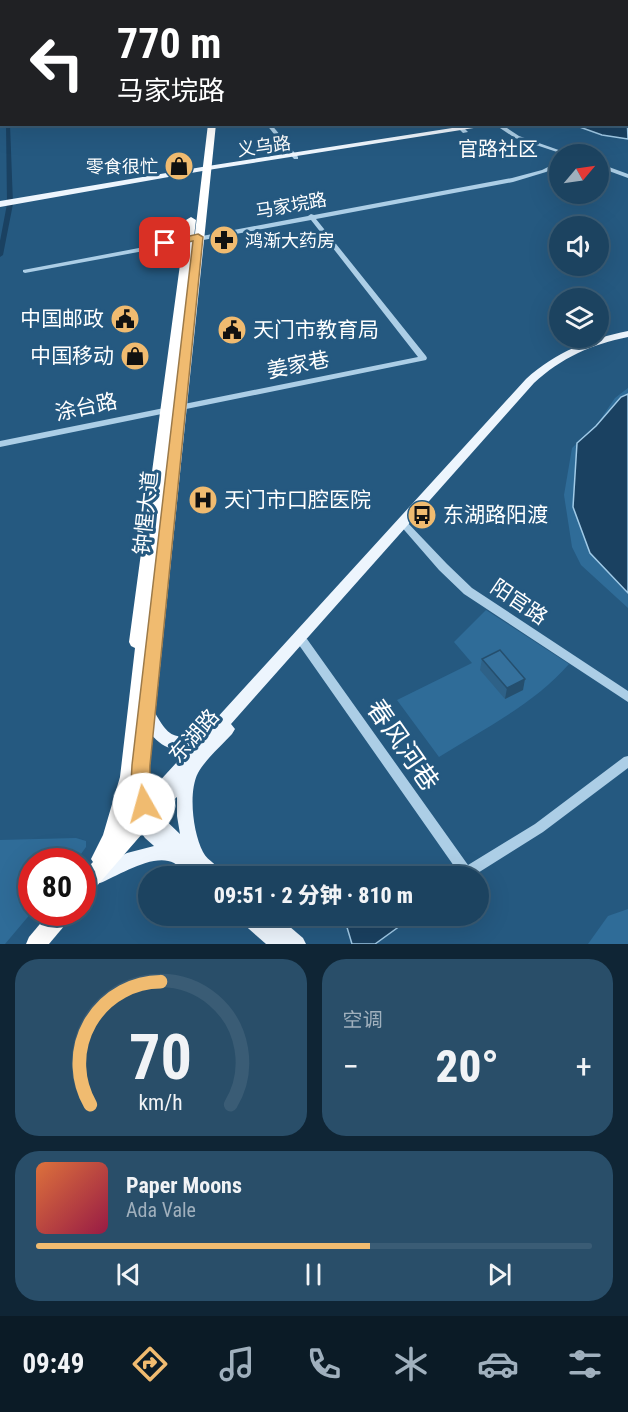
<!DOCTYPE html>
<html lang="zh">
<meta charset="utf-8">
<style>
body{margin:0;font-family:"Roboto Condensed","Noto Sans SC",sans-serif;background:#294e69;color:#f1f3f6;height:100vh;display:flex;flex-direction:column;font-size:22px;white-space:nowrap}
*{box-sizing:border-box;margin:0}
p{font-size:20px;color:#a0b0bd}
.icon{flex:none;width:33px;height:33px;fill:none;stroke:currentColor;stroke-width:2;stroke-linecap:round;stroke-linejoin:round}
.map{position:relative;height:944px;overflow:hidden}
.side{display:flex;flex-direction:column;gap:15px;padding:15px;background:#0f2535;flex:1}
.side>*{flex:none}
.top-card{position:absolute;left:0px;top:0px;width:628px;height:126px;box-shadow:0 6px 24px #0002,0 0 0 2px #3a5c75;background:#202124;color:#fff;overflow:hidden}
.needle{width:39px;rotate:61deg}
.tools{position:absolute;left:549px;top:144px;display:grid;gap:12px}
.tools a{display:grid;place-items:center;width:60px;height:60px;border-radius:50%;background:#1c4360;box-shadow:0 6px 24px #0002,0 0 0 2px #3a5c75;font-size:30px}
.speed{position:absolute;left:18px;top:848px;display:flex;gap:12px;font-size:30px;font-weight:700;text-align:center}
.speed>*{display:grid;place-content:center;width:78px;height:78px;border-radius:50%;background:#1c4360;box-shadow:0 6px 24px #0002,0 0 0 2px #3a5c75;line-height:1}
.speed .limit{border:9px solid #d22;background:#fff;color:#111}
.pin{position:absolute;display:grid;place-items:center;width:51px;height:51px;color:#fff;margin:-26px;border-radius:12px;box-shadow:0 3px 9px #0006}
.me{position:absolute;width:66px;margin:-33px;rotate:353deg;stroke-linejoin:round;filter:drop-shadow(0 0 4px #0008)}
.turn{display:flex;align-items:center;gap:21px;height:126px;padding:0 18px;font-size:27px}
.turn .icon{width:78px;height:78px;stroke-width:2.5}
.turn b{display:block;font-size:42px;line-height:51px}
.big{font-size:45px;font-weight:800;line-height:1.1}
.side .card{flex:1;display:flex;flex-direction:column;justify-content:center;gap:9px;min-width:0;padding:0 21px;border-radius:24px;background:#294e69}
.side .dial{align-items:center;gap:0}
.dial svg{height:156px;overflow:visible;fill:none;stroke:#3a5c75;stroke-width:7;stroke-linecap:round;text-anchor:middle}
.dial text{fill:#f1f3f6;stroke:none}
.song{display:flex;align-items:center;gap:18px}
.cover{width:72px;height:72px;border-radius:9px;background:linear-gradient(135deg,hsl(20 70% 55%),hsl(340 70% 35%))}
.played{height:6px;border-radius:3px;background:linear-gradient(90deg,#f0bb70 60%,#3a5c75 60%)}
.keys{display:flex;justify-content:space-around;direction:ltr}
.heat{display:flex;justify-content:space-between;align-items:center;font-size:33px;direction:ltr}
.side .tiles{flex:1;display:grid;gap:15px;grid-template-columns:1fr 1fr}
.card:last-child{grid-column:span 2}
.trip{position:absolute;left:138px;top:866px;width:351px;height:60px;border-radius:30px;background:#1c4360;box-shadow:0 6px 24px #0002,0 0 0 2px #3a5c75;font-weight:800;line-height:60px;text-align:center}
.tab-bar{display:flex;height:96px;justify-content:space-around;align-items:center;background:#0b1b26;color:#a0b0bd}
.tab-bar .icon{width:42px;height:42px}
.tab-bar .on{color:#f0bb70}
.tab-bar b{font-size:27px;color:#f1f3f6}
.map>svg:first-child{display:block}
</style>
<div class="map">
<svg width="628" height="944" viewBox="0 0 628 944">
<rect width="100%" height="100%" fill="#255980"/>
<!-- green -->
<g fill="#2f6c98">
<path d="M 628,388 L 628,608 L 581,565 L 572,547 L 564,495 L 572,448 L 598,423 L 615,398 Z"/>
<path d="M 486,610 L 569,664 C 534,704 484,729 439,757 L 397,700 L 472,663 L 454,642 Z"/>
<path d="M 76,838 L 86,841 L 86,847 L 76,861 L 32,861 L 32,912 L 5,944 L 0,944 L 0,840 Z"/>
<path d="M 628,909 L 628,944 L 588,944 L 608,916 Z"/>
</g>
<!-- water -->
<g fill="#1a4161" stroke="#a0cae7" stroke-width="1.5">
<path d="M 627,115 L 628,139 L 602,135 L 574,125 L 627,124 Z"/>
<path d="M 628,394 L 628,593 L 590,553 L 573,507 L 577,443 L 596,426 L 621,397 Z"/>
<path d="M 359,915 L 415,915 L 375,944 L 352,944 L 346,924 Z"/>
</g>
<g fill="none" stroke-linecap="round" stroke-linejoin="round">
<!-- canal -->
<g fill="#1a4161" fill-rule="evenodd">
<rect x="4" y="0" width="4" height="2"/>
<path d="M 6,124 L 10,124 L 13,204 L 3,255 L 0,257 L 0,241 L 7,204 Z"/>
</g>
<!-- river -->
<path fill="#1a4161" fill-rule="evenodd" d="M 593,0 L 599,0 L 592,2 Z"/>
<!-- minor -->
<g fill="#accee6" fill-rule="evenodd">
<rect x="15" y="0" width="4" height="2"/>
<path d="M 325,0 L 332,2 L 326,2 Z"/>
<rect x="627" y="47" width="1" height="2"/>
<rect x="627" y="64" width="1" height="4"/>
<path d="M 266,124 L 271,124 L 298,157 L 298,159 L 294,159 Z"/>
<path d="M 454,124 L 460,124 L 468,132 L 463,133 Z"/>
<path d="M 494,124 L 501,124 L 519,136 L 570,154 L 563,154 L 515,138 Z"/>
<path d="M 560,161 L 560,166 L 546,172 L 513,182 L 316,219 L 426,356 L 427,358 L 426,360 L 0,447 L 0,441 L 418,357 L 311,220 L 25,273 L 23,272 L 23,270 L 308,216 L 311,214 L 314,215 L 512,178 L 542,170 Z"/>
<path d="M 598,163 L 628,174 L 628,178 L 598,167 Z"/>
<path d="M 402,519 L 405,520 L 447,564 L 472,588 L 628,691 L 628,702 L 464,594 L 439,570 L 399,524 L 397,522 L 399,520 Z"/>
<path d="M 303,638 L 307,639 L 468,865 L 535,824 L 624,757 L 628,756 L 628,768 L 543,832 L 473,876 L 461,876 L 299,645 L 298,642 L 299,639 Z"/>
</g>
<!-- major -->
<g fill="#edf5fd" fill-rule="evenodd">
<path d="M 34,0 L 89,0 L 28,2 Z"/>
<path d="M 94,0 L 146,0 L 88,2 Z"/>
<path d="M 211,0 L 218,0 L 220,2 L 212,2 Z"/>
<rect x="0" y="7" width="2" height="4"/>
<rect x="627" y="85" width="1" height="4"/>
<path d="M 478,124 L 499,124 L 208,170 L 0,207 L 0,201 L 208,166 Z"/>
<path d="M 628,331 L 628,337 C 592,344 561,358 534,383 L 231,724 L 235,729 L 232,734 C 222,745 205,760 198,773 C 188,792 193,833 203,852 C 208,862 220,865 225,876 L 188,876 C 184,872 179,866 174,863 C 154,852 118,876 100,883 L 94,881 L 91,875 L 94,869 L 127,853 L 154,846 L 145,838 L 133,821 L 135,816 L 140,814 L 155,786 L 188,750 C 162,752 149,736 140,713 L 143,709 L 148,707 L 153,709 C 168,737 174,742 205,731 L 526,379 C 556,352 589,339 628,331 ZM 177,797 L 177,816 L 180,834 L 158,813 Z"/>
<path d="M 237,915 L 276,915 L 303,938 L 306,944 L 266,944 L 240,921 Z"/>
</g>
<!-- highway -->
<g fill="#fff" fill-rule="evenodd">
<path d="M 223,0 L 229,0 L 222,2 Z"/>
<path d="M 208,124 L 216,124 L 150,765 L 149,789 L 157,813 L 155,819 L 89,895 L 82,897 L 82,873 L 93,862 L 91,859 L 103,835 L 120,777 L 135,648 L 131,646 L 129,642 L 186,220 L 191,217 L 196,220 L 148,628 ZM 127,814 L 130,820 L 123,827 Z"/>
<path d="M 50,912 L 73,912 L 70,919 L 49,944 L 26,944 L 29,937 Z"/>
</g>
</g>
<!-- wall -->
<path fill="#2e6187" d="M 482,659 L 523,690 L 505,699 L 480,670 Z"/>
<!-- shaded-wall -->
<path fill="#254f6e" d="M 525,679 L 523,690 L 505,699 L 507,688 Z"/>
<!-- building -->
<path fill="#35719d" stroke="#254f6e" stroke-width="1.5" d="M 500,650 L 525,679 L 507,688 L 482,659 Z"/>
<!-- route -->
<path fill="#f0bb70" stroke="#9c7a49" stroke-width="1.5" d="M 198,234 L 203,237 L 150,765 C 149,776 154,802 150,810 L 144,812 L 137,810 C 130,795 131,780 132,765 L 193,241 L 165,247 L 160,243 Z"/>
<!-- icons -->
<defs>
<g id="shop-disc" transform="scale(1.5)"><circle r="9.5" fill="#f0bb70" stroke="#255980"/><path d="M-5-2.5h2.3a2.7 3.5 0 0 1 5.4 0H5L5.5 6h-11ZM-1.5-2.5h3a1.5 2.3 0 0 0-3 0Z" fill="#111"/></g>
<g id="pharmacy-disc" transform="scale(1.5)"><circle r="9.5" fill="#f0bb70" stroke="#255980"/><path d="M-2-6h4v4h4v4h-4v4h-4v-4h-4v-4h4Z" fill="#111"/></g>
<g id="civic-disc" transform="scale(1.5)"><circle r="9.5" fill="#f0bb70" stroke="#255980"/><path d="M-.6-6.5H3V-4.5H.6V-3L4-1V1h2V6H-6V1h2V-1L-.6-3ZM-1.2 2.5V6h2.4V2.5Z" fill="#111"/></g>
<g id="hospital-disc" transform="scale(1.5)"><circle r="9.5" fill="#f0bb70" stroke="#255980"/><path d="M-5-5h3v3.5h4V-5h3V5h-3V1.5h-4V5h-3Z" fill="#111"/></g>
<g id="bus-disc" transform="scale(1.5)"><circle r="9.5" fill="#f0bb70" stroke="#255980"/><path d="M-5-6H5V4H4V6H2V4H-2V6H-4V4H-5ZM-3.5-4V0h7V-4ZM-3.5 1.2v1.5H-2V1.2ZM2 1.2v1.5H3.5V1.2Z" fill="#111"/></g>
</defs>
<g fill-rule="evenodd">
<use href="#shop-disc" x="179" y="166"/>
<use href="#pharmacy-disc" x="224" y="240"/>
<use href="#civic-disc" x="125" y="319"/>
<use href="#civic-disc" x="232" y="330"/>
<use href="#shop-disc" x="135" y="356"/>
<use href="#hospital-disc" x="203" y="500"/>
<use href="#bus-disc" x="422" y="515"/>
</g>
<g text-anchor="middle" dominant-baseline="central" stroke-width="6" stroke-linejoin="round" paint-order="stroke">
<!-- far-street labels -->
<g font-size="18" fill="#fff" stroke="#255980">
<text transform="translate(264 146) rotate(-8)">义乌路</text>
<text transform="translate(291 205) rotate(-10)">马家垸路</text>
</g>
<!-- far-poi labels -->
<g font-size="18" fill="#fff" stroke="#255980" text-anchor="end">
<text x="158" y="166">零食很忙</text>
<text x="245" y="240" text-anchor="start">鸿渐大药房</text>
</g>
<!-- far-quarter labels -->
<g font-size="20" fill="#fff" stroke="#255980">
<text x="498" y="149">官路社区</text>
</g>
<!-- poi labels -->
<g font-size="21" fill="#fff" stroke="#255980" text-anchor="start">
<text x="104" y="319" text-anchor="end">中国邮政</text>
<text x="253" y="330">天门市教育局</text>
<text x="114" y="356" text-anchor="end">中国移动</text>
<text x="224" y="500">天门市口腔医院</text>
<text x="443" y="515">东湖路阳渡</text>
</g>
<!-- street labels -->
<g font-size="21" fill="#fff" stroke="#255980">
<text transform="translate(298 365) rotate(-11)">姜家巷</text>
<text transform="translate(86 407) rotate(-12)">涂台路</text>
<text transform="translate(146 513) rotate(-84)">钟惺大道</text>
<text transform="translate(519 602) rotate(34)">阳官路</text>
<text transform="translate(194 736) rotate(-49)">东湖路</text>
</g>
<!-- near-street labels -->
<g font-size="26" fill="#fff" stroke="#255980">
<text transform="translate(403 745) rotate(55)">春风河巷</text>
</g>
</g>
</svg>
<div class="tools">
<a><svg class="needle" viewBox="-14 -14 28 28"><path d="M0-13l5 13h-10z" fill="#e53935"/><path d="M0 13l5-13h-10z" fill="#a0b0bd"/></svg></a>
<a><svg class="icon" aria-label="sound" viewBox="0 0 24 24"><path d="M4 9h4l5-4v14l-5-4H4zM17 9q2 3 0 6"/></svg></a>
<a><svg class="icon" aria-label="layers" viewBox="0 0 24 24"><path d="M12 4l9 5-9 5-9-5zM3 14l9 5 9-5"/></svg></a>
</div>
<div class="speed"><div class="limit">80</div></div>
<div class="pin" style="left:165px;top:243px;background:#d93025"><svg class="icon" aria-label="arrive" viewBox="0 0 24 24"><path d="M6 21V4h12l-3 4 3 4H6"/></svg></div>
<svg class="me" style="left:144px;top:804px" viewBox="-20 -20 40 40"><circle r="19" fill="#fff"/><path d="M0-13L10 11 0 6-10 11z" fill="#f0bb70"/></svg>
<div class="trip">09:51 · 2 分钟 · 810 m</div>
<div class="top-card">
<div class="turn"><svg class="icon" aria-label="left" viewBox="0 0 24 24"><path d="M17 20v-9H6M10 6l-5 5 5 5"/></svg><div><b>770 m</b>马家垸路</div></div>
</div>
</div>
<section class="side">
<div class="tiles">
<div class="card dial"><svg viewBox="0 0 100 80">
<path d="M14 69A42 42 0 1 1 86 69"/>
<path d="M14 69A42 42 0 0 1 50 6" stroke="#f0bb70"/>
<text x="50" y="56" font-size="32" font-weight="700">70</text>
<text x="50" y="72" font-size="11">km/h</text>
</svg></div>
<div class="card"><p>空调</p>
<div class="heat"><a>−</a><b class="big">20°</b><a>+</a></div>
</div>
<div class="card">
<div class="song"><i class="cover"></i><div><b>Paper Moons</b><p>Ada Vale</p></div></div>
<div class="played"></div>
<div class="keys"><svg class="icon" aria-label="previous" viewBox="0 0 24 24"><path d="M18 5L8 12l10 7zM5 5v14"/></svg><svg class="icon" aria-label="pause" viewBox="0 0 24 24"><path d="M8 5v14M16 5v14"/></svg><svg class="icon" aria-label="next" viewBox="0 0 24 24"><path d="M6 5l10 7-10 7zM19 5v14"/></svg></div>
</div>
</div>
</section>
<nav class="tab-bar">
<b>09:49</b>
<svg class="icon on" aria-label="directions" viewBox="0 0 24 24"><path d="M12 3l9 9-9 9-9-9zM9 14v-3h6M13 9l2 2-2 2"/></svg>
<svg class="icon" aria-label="music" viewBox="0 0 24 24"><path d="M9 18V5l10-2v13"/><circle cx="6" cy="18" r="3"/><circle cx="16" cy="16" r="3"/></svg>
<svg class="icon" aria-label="phone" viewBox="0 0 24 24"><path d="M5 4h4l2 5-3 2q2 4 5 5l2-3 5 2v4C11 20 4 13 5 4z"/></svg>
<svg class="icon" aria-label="climate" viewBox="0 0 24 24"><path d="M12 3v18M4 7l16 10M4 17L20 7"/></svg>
<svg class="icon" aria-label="car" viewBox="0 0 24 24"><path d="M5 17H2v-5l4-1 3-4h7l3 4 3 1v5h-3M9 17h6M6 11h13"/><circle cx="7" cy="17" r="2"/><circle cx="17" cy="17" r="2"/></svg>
<svg class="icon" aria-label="filters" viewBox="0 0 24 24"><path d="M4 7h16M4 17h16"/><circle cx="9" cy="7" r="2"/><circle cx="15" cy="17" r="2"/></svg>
</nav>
